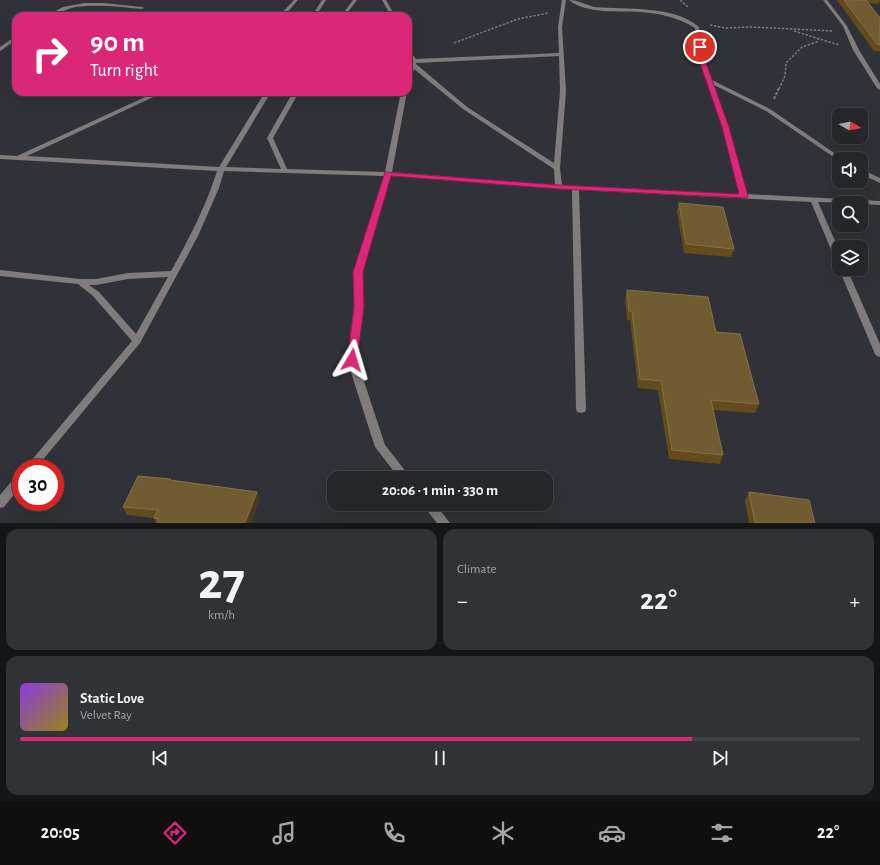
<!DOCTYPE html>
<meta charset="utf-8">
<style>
body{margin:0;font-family:"Alegreya Sans",sans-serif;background:#313235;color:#f1f3f6;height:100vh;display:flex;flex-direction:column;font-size:15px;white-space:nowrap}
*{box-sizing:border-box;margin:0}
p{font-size:13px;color:#a3a5a8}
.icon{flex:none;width:22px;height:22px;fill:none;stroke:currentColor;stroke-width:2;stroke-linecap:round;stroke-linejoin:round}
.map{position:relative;height:523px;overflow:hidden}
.sheet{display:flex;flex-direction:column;gap:6px;padding:6px;background:#141517;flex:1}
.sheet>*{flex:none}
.banner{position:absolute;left:12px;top:12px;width:400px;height:84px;border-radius:12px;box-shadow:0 4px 16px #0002,0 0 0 1px #424346;background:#db2777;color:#fff;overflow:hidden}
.needle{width:26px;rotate:99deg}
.buttons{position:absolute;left:832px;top:108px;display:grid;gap:8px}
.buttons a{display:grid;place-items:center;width:36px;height:36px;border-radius:8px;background:#252629;box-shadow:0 4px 16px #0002,0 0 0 1px #424346;font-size:20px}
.speed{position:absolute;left:12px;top:459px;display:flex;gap:8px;font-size:20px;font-weight:700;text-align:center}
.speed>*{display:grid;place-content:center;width:52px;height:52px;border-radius:50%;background:#252629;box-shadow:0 4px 16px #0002,0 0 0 1px #424346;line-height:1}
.speed .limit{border:6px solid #d22;background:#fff;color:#111}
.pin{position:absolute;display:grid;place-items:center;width:34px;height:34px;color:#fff;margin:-17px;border:2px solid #fff;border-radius:50%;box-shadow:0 1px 4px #0007}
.me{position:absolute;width:44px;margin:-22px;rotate:7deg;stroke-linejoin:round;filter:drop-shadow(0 0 3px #0008)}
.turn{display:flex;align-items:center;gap:14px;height:84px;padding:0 12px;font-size:18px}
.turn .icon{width:52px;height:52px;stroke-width:2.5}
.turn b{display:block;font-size:28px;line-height:34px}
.big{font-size:30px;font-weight:700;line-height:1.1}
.sheet .tile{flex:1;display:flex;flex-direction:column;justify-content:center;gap:6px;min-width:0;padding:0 14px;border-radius:12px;background:#313235}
.sheet .dial{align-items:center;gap:0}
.dial b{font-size:52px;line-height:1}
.song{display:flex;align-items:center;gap:12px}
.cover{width:48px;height:48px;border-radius:6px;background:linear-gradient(135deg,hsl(270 70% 55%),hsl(50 70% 35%))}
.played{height:4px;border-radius:2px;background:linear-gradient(90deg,#db2777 80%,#424346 80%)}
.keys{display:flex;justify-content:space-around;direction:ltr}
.heat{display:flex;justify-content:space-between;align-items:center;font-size:22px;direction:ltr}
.sheet .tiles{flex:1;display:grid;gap:6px;grid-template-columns:1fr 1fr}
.tile:last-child{grid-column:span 2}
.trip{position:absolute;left:327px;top:471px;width:226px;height:40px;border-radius:12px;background:#252629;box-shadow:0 4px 16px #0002,0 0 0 1px #424346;font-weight:700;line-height:40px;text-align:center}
.tabs{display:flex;height:64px;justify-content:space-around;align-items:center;background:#0f0f10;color:#a3a5a8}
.tabs .icon{width:28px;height:28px}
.tabs .active{color:#db2777}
.tabs b{font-size:18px;color:#f1f3f6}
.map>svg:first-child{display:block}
</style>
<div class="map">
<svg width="880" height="523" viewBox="0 0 880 523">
<rect width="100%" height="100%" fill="#313237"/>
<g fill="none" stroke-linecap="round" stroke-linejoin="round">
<!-- path-far1 -->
<g stroke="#78797e" stroke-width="1.5" stroke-dasharray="2.5 1.5" stroke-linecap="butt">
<path d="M 680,0 L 688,7"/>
<path d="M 710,25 L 725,28 L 751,27 L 833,31"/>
<path d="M 794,31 L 839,45"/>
<path d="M 454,43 L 518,19 L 548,13"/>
<path d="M 779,89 L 785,76 L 786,63 L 802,47 L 817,42 L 818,39"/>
</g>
<!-- path -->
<path stroke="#78797e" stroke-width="2" stroke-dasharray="3 1.5" stroke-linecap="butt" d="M 774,99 L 779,88"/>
<!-- minor -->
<g fill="#807c7b" fill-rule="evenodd">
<path d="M 294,0 L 298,0 L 284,16 L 279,16 Z"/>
<path d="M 322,0 L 326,0 L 316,16 L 312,16 Z"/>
<path d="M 353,0 L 357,0 L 345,16 L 341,16 Z"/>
<path d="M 382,0 L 386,0 L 395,16 L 391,16 Z"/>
<path d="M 562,0 L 566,0 L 562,27 L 566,91 L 560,168 L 562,185 L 740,194 L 722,127 L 700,63 L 695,28 C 678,17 661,14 641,12 C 621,11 585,14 569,0 C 578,0 586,5 595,7 C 627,10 674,5 699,27 L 706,63 L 712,80 L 770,109 L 843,159 L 839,159 L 839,161 L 838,160 L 766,111 L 714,85 L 728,127 L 747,194 L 880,201 L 880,205 L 861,204 L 861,203 L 818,202 L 839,250 L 839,261 L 835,259 L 811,202 L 579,190 L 586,409 L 585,412 L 581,413 L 577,412 L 576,409 L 572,190 L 391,176 L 362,272 L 363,307 L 357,360 L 385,445 L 411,478 L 399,478 L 375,447 L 347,360 L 355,307 L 354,272 L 384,176 L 224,171 L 219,188 L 198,236 L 140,343 L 36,468 L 25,468 L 132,341 L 93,296 L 78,284 L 0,276 L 0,270 L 80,279 L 96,279 L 128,273 L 171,271 C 189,239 206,206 217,171 L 0,159 L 0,155 L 17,156 L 156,92 L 164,92 L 27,156 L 219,167 L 265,92 L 271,92 L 226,167 L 281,169 L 267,138 L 293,92 L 299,92 L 273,138 L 287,169 L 385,172 L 401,92 L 407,92 L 392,172 L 555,185 L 554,169 L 463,109 L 414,69 L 411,79 L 408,81 L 408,71 L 412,60 L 408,55 L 408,50 L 410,51 L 416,59 L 559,53 L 558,27 ZM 559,56 L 560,91 L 554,163 L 467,107 L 416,64 L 416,63 ZM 168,277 L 136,334 L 99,292 L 89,285 L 96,285 L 128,279 Z"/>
<path d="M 823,0 L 827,0 L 847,26 L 859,50 L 880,84 L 880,90 L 877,88 L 853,50 L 843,26 Z"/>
<path d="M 84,3 L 104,3 L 142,7 L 144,8 L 142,9 C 120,7 98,4 76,7 C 65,9 56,16 46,16 L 63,7 Z"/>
<path d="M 16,36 L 16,40 L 0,51 L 0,47 Z"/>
<path d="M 861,169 L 880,178 L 880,183 L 861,174 Z"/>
<path d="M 839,269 L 847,269 L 880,344 L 880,357 L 877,356 L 875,354 Z"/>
<path d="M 21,473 L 21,486 L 4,507 L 0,508 L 0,495 L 17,475 Z"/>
<path d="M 422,504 L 435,504 L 450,523 L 437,523 Z"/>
</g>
</g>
<!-- wall -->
<g fill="#644b1b">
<path d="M 837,0 L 880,0 L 879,4 L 869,3 L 880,18 L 880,51 L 874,51 Z"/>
<path d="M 679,203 L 734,249 L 731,257 L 684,253 L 677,211 Z"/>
<path d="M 627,290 L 716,332 L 759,404 L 755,413 L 713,410 L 723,455 L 720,464 L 669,459 L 658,390 L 638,388 L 630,320 L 627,320 L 625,299 Z"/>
<path d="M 171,480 L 257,492 L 259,500 L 251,523 L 156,523 L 154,518 L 127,515 L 123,507 Z"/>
<path d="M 749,492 L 815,523 L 749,523 L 745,501 Z"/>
</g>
<!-- shaded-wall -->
<path fill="#4a3a1d" d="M 257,492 L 259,500 L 251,523 L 245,523 Z"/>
<!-- building -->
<g fill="#715b31" stroke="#83704e">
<path d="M 844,0 L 866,0 L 880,18 L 880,45 L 877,44 Z"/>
<path d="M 679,203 L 723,207 L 734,249 L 686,244 Z"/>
<path d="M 627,290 L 708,297 L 716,332 L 740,334 L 759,404 L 711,400 L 723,455 L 672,450 L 661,381 L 640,379 L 632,311 L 629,311 Z"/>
<path d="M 138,476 L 171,479 L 170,480 L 257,492 L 245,523 L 157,523 L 159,519 L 154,518 L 158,510 L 123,507 Z"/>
<path d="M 749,492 L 809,500 L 815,523 L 755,523 Z"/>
</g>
<!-- route -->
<path fill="#db2777" stroke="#8e194d" d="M 700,45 L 703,47 L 706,63 L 729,127 L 748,196 L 747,198 L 559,189 L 391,176 L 363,272 L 364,307 L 357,360 L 356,362 L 348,362 L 347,360 L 354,307 L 353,272 L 385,172 L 559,185 L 739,194 L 722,127 L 700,63 L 697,47 Z"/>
</svg>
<div class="buttons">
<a><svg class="needle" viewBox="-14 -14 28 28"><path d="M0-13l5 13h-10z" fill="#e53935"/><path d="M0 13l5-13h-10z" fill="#a3a5a8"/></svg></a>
<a><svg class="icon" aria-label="sound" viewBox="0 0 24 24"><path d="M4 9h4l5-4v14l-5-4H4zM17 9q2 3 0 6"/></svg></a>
<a><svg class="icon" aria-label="search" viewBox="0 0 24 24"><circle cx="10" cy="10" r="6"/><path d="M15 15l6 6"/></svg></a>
<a><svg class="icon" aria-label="layers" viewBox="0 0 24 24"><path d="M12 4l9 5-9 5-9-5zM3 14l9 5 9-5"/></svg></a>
</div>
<div class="speed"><div class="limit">30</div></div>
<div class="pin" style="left:700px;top:47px;background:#d93025"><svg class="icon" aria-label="arrive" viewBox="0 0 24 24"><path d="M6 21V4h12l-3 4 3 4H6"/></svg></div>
<svg class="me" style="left:352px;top:360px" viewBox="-20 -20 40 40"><path d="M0-17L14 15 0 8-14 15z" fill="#db2777" stroke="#fff" stroke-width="4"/></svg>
<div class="trip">20:06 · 1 min · 330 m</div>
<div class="banner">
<div class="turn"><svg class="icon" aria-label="right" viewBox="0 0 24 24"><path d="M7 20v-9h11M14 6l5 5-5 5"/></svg><div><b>90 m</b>Turn right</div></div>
</div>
</div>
<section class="sheet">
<div class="tiles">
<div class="tile dial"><b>27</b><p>km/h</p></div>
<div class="tile"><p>Climate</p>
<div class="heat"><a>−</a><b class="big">22°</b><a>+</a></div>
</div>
<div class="tile">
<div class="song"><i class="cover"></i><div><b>Static Love</b><p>Velvet Ray</p></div></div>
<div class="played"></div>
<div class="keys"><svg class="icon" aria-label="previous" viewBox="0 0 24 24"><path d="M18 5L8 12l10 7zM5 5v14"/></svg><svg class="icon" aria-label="pause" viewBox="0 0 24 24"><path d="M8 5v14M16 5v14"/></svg><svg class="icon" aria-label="next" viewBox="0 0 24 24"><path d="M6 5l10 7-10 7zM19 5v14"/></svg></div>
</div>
</div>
</section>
<nav class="tabs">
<b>20:05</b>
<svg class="icon active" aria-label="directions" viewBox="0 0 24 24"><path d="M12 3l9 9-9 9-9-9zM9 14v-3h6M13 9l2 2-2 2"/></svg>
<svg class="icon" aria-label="music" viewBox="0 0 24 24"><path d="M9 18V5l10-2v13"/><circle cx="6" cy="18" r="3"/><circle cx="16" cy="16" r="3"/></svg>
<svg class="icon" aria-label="phone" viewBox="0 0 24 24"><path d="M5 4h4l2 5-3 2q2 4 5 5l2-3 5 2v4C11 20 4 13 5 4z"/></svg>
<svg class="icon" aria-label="climate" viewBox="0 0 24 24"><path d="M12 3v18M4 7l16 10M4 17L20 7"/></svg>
<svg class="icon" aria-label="car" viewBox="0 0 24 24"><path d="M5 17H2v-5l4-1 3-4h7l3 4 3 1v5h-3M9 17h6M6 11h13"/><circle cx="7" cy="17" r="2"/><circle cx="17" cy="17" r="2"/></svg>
<svg class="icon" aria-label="filters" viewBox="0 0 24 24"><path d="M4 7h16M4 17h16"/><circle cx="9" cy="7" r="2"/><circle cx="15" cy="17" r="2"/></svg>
<b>22°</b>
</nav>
